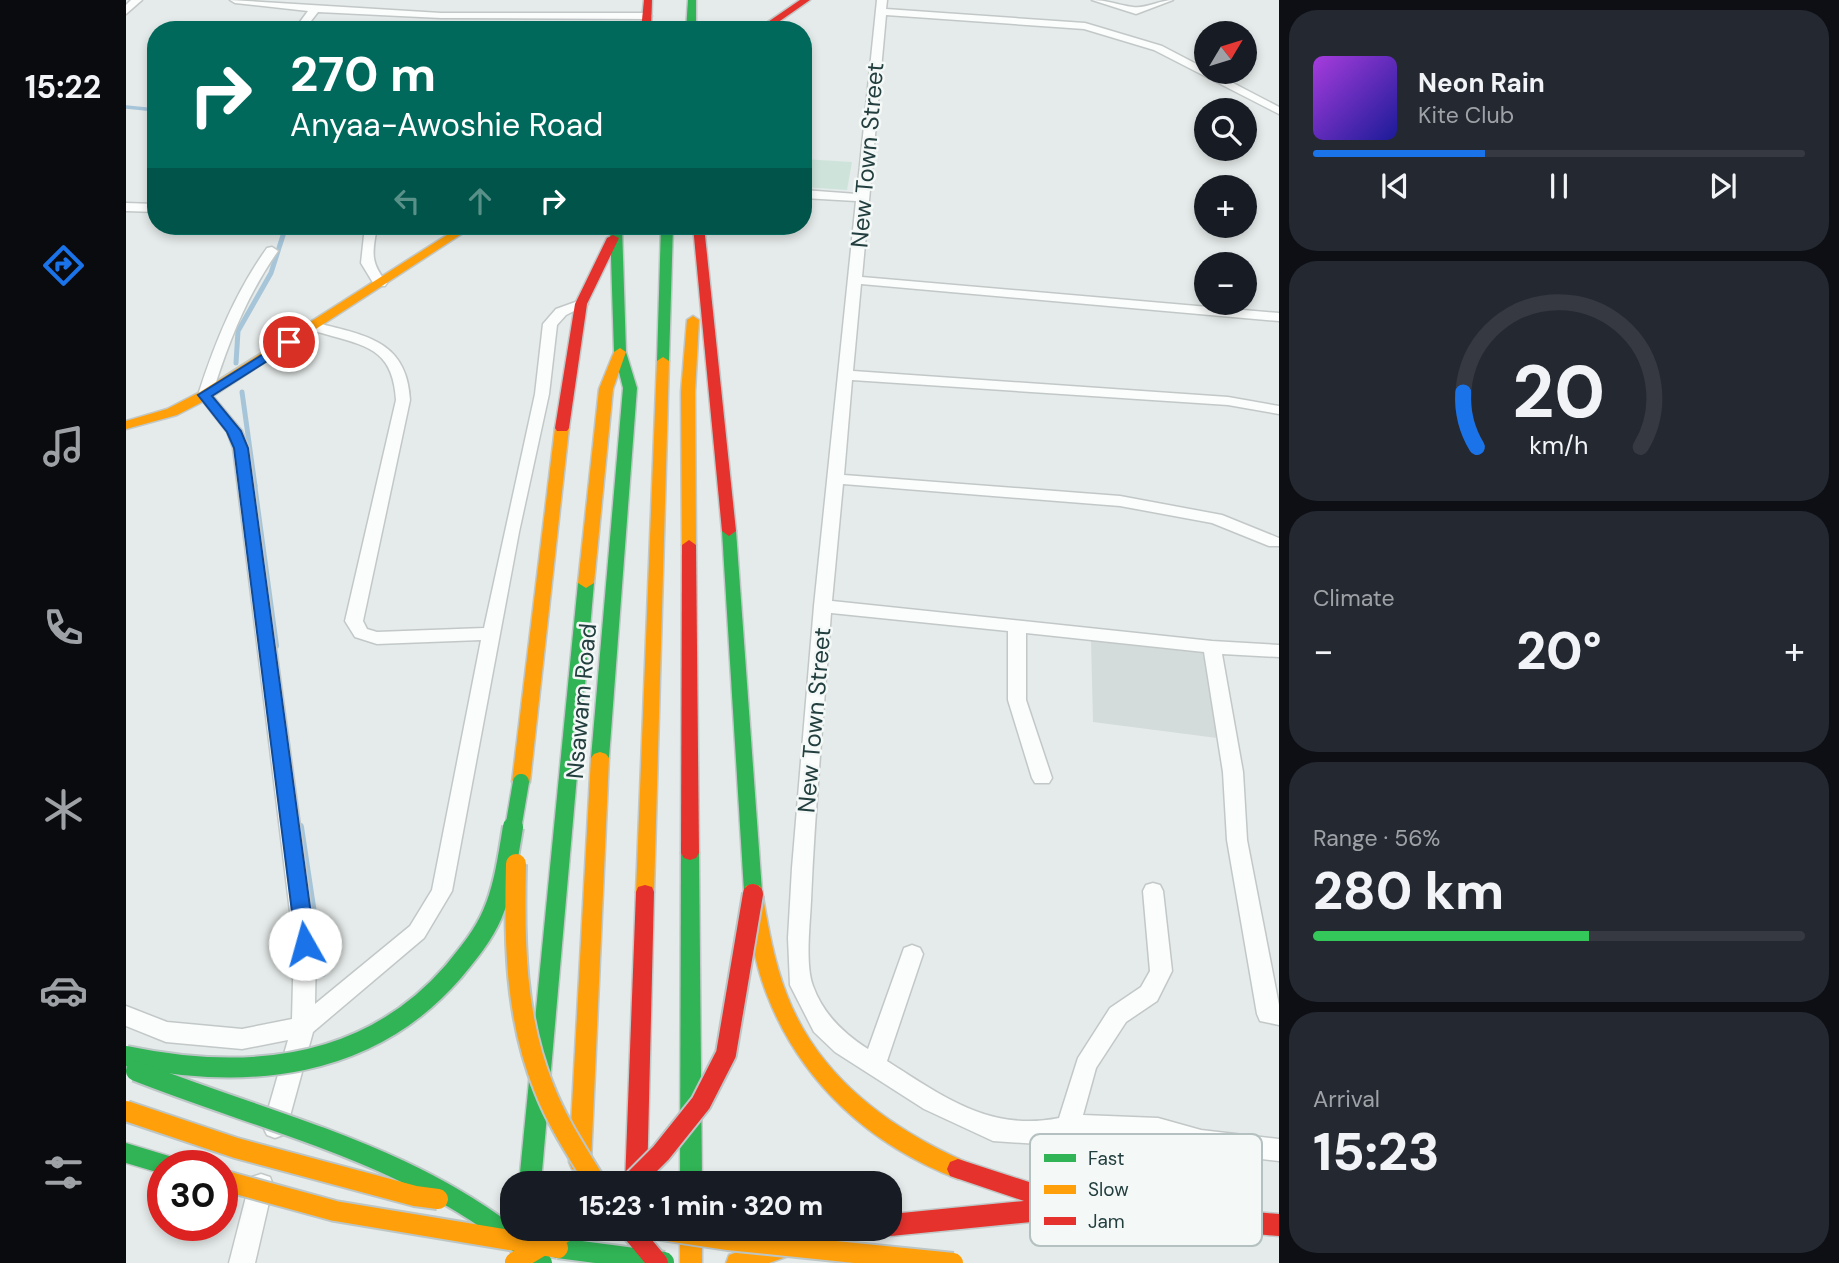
<!DOCTYPE html>
<meta charset="utf-8">
<style>
body{margin:0;font-family:"DM Sans",sans-serif;background:#242831;color:#f1f3f6;height:100vh;display:flex;flex-direction:column;font-size:26px;white-space:nowrap}
*{box-sizing:border-box;margin:0}
p{font-size:23px;color:#9ea1a6}
.icon{flex:none;width:38px;height:38px;fill:none;stroke:currentColor;stroke-width:2;stroke-linecap:round;stroke-linejoin:round}
.map{position:relative;flex:1;overflow:hidden}
.side{display:flex;flex-direction:column;gap:10px;padding:10px;background:#0d0f14;width:560px}
.side>*{flex:none}
.hud{position:absolute;left:21px;top:21px;width:665px;height:214px;border-radius:28px;box-shadow:0 4px 10px #0003;background:#00695c;color:#fff;overflow:hidden}
.needle{width:46px;rotate:52deg}
.fabs{position:absolute;left:1068px;top:21px;display:grid;gap:14px}
.fabs a{display:grid;place-items:center;width:63px;height:63px;border-radius:50%;background:#171b24;box-shadow:0 4px 10px #0003;font-size:35px}
.speed{position:absolute;left:21px;top:1150px;display:flex;gap:14px;font-size:35px;font-weight:700;text-align:center}
.speed>*{display:grid;place-content:center;width:91px;height:91px;border-radius:50%;background:#171b24;box-shadow:0 4px 10px #0003;line-height:1}
.speed .limit{border:10px solid #d22;background:#fff;color:#111}
.pin{position:absolute;display:grid;place-items:center;width:60px;height:60px;color:#fff;margin:-30px;border:4px solid #fff;border-radius:50%;box-shadow:0 2px 7px #0007}
.me{position:absolute;width:77px;margin:-38px;rotate:353deg;stroke-linejoin:round;filter:drop-shadow(0 0 5px #0008)}
.turn{display:flex;align-items:center;gap:24px;height:147px;padding:0 28px;font-size:32px}
.turn .icon{width:91px;height:91px;stroke-width:2.5}
.turn b{display:block;font-size:49px;line-height:60px}
.lanes{display:flex;align-items:center;height:66px;padding:0 28px;background:#0003;justify-content:center;gap:35px;direction:ltr}
.lanes .off{opacity:.35}
.big{font-size:52px;font-weight:800;line-height:1.1}
.side .card{flex:1;display:flex;flex-direction:column;justify-content:center;gap:10px;min-width:0;padding:0 24px;border-radius:28px;background:#242831}
.side .dial{align-items:center;gap:0}
.dial svg{height:182px;overflow:visible;fill:none;stroke:#363941;stroke-width:7;stroke-linecap:round;text-anchor:middle}
.dial text{fill:#f1f3f6;stroke:none}
.song{display:flex;align-items:center;gap:21px}
.cover{width:84px;height:84px;border-radius:10px;background:linear-gradient(135deg,hsl(280 70% 55%),hsl(240 70% 35%))}
.played{height:7px;border-radius:4px;background:linear-gradient(90deg,#1a73e8 35%,#363941 35%)}
.keys{display:flex;justify-content:space-around;direction:ltr}
.heat{display:flex;justify-content:space-between;align-items:center;font-size:38px;direction:ltr}
.charge{height:10px;border-radius:5px;background:linear-gradient(90deg,#34c759 56%,#363941 0)}
.trip{position:absolute;left:374px;top:1171px;width:402px;height:70px;border-radius:28px;background:#171b24;box-shadow:0 4px 10px #0003;font-weight:800;line-height:70px;text-align:center}
main{display:flex;flex:1;min-height:0}
.tab-bar{display:flex;flex-direction:column;width:126px;justify-content:space-around;align-items:center;background:#090b0e;color:#9ea1a6}
.tab-bar .icon{width:49px;height:49px}
.tab-bar .selected{color:#1a73e8}
.tab-bar b{font-size:32px;color:#f1f3f6}
.map>svg:first-child{display:block}
</style>
<main>
<nav class="tab-bar">
<b>15:22</b>
<svg class="icon selected" aria-label="directions" viewBox="0 0 24 24"><path d="M12 3l9 9-9 9-9-9zM9 14v-3h6M13 9l2 2-2 2"/></svg>
<svg class="icon" aria-label="music" viewBox="0 0 24 24"><path d="M9 18V5l10-2v13"/><circle cx="6" cy="18" r="3"/><circle cx="16" cy="16" r="3"/></svg>
<svg class="icon" aria-label="phone" viewBox="0 0 24 24"><path d="M5 4h4l2 5-3 2q2 4 5 5l2-3 5 2v4C11 20 4 13 5 4z"/></svg>
<svg class="icon" aria-label="climate" viewBox="0 0 24 24"><path d="M12 3v18M4 7l16 10M4 17L20 7"/></svg>
<svg class="icon" aria-label="car" viewBox="0 0 24 24"><path d="M5 17H2v-5l4-1 3-4h7l3 4 3 1v5h-3M9 17h6M6 11h13"/><circle cx="7" cy="17" r="2"/><circle cx="17" cy="17" r="2"/></svg>
<svg class="icon" aria-label="filters" viewBox="0 0 24 24"><path d="M4 7h16M4 17h16"/><circle cx="9" cy="7" r="2"/><circle cx="15" cy="17" r="2"/></svg>
</nav>
<div class="map">
<svg width="1153" height="1263" viewBox="0 0 1153 1263">
<rect width="100%" height="100%" fill="#e5ebea"/>
<!-- built -->
<path fill="#d3dcda" d="M 965,640 L 1082,653 L 1091,738 L 967,722 Z"/>
<!-- green -->
<path fill="#cee4db" d="M 677,159 L 726,162 L 721,190 L 677,187 Z"/>
<g fill="none" stroke-linecap="round" stroke-linejoin="round">
<!-- stream-far3 -->
<path stroke="#a6c5d9" stroke-width="3.5" d="M 0,107 L 30,110"/>
<!-- stream-far2 -->
<g stroke="#a6c5d9" stroke-width="5">
<path d="M 110,363 L 112,331 L 145,273 L 160,226"/>
<path d="M 116,392 L 129,486"/>
</g>
<!-- stream-far1 -->
<g stroke="#a6c5d9" stroke-width="6">
<path d="M 128,484 L 150,646"/>
<path d="M 174,826 L 174,829"/>
</g>
<!-- stream -->
<path stroke="#a6c5d9" stroke-width="8" d="M 174,827 L 196,973"/>
<!-- street casing -->
<g stroke="#c2c8c7" stroke-width="3">
<g id="street">
<path d="M 5,0 L 16,0 L 0,14 L 0,5 Z"/>
<path d="M 104,0 L 315,13 L 521,13 L 526,16 L 521,19 L 315,18 L 192,12 L 178,30 L 168,30 L 182,11 L 109,3 Z"/>
<path d="M 751,0 L 761,0 L 760,9 L 959,23 L 1036,46 L 1080,69 L 1080,72 L 1086,72 L 1153,107 L 1153,114 L 1028,50 L 958,29 L 760,15 L 736,277 L 1153,313 L 1153,321 L 735,284 L 727,371 L 1102,397 L 1153,406 L 1153,414 L 1102,405 L 726,380 L 718,475 L 994,496 L 1096,515 L 1153,538 L 1153,546 L 1143,546 L 1086,523 L 994,506 L 717,484 L 706,601 L 1086,641 L 1153,645 L 1153,657 L 1096,654 L 1117,772 L 1121,840 L 1153,1005 L 1153,1025 L 1134,1021 L 1131,1014 L 1101,840 L 1097,772 L 1078,652 L 900,633 L 900,700 L 926,778 L 923,783 L 909,783 L 906,778 L 882,700 L 882,631 L 705,613 C 698,709 689,805 685,901 C 684,924 679,965 687,986 C 697,1014 717,1033 742,1049 L 778,948 L 786,945 L 794,948 L 797,954 L 761,1061 C 816,1096 864,1132 933,1118 L 952,1058 L 984,1008 L 1015,987 L 1024,971 L 1017,891 L 1020,885 L 1027,883 L 1034,885 L 1037,891 L 1046,971 L 1031,1001 L 1000,1022 L 970,1068 L 957,1115 L 1032,1118 L 1075,1130 L 1153,1139 L 1153,1161 L 1075,1152 L 1032,1140 L 983,1136 L 942,1138 L 913,1144 L 867,1141 L 798,1109 L 709,1052 L 688,1032 L 664,985 L 662,938 L 666,868 L 688,606 L 730,201 L 677,198 L 677,190 L 731,194 Z"/>
<path d="M 966,0 C 981,0 992,5 1007,7 C 1019,9 1034,0 1047,0 L 1010,14 Z"/>
<path d="M 0,203 L 30,204 L 30,212 L 0,211 Z"/>
<path d="M 239,226 L 251,226 C 247,252 243,261 261,283 L 259,286 L 249,286 L 235,263 Z"/>
<path d="M 146,247 L 152,251 C 121,295 102,343 86,395 L 116,431 L 123,448 L 190,944 L 189,1004 L 284,926 L 306,890 L 355,640 L 251,644 L 229,637 L 219,621 L 270,400 C 267,354 247,347 206,336 C 197,333 187,332 180,326 L 187,322 C 237,335 281,339 284,400 L 237,621 L 241,629 L 251,632 L 358,628 L 409,394 L 417,324 L 430,309 L 455,300 L 462,304 L 440,315 L 431,325 L 423,394 L 393,532 L 326,891 L 298,938 L 187,1032 L 161,1127 L 157,1135 L 149,1138 L 141,1135 L 137,1127 L 162,1040 L 116,1049 L 40,1042 L 0,1026 L 0,1006 L 41,1022 L 116,1029 L 166,1019 L 168,944 L 107,448 L 101,432 L 72,395 C 89,342 109,293 141,248 Z"/>
<path d="M 135,1174 L 144,1177 L 147,1185 L 129,1263 L 103,1263 L 123,1185 L 126,1177 Z"/>
</g>
</g>
<!-- fast casing -->
<g stroke="#c1c8c7" stroke-width="3">
<g id="fast">
<path d="M 562,0 L 570,0 L 570,30 L 560,30 Z"/>
<path d="M 484,226 L 496,226 L 500,352 L 511,388 L 483,758 L 480,762 L 468,762 L 465,758 L 497,388 L 488,352 Z"/>
<path d="M 535,226 L 547,226 L 543,361 L 537,365 L 531,361 Z"/>
<path d="M 603,526 L 610,531 L 636,891 L 634,896 L 627,898 L 620,896 L 618,891 L 596,531 Z"/>
<path d="M 460,578 L 468,583 L 415,1183 L 393,1183 L 452,583 Z"/>
<path d="M 564,846 L 570,848 L 573,853 L 576,1183 L 554,1183 L 555,853 L 558,848 Z"/>
<path d="M 0,1143 L 53,1159 L 56,1166 L 37,1166 L 37,1174 L 0,1163 Z"/>
</g>
</g>
<!-- slow casing -->
<g stroke="#c1c8c7" stroke-width="3">
<g id="slow">
<path d="M 335,226 L 348,226 L 84,398 L 51,415 L 0,429 L 0,421 L 41,409 L 74,392 Z"/>
<path d="M 567,316 L 573,320 L 569,392 L 570,545 L 563,550 L 556,545 L 555,392 L 561,320 Z"/>
<path d="M 494,348 L 500,352 L 487,389 L 468,583 L 460,588 L 452,583 L 473,389 L 488,352 Z"/>
<path d="M 537,357 L 543,361 L 528,892 L 526,897 L 519,899 L 512,897 L 510,892 L 531,361 Z"/>
<path d="M 436,424 L 443,428 L 404,782 L 401,787 L 389,787 L 386,782 L 429,428 Z"/>
<path d="M 474,752 L 480,754 L 483,758 L 465,1162 L 462,1169 L 454,1172 L 446,1169 L 443,1162 L 465,758 L 468,754 Z"/>
<path d="M 627,884 L 634,886 L 636,891 C 642,926 648,962 661,995 C 692,1076 763,1128 840,1162 L 843,1169 L 840,1176 L 832,1179 C 745,1146 675,1083 641,995 C 628,962 623,926 618,891 L 620,886 Z"/>
<rect x="554" y="1228" width="22" height="35"/>
<path d="M 679,1228 L 723,1228 L 720,1236 L 643,1263 L 600,1263 L 603,1255 Z"/>
</g>
</g>
<!-- jam casing -->
<g stroke="#c1c8c7" stroke-width="3">
<g id="jam">
<path d="M 518,0 L 526,0 L 525,30 L 515,30 Z"/>
<path d="M 674,0 L 684,0 L 641,30 L 630,30 Z"/>
<path d="M 567,226 L 578,226 L 610,531 L 603,536 L 596,531 Z"/>
<path d="M 487,235 L 493,238 L 461,304 L 443,428 L 441,431 L 431,431 L 429,428 L 449,304 L 481,238 Z"/>
<path d="M 563,540 L 570,545 L 573,853 L 570,858 L 564,860 L 558,858 L 555,853 L 556,545 Z"/>
<path d="M 519,885 L 526,887 L 528,892 L 521,1183 L 499,1183 L 510,892 L 512,887 Z"/>
<path d="M 832,1159 L 946,1196 L 1153,1214 L 1153,1236 L 946,1218 L 765,1236 L 757,1233 L 755,1228 L 765,1228 L 765,1214 L 898,1201 L 824,1176 L 821,1169 L 824,1162 Z"/>
</g>
</g>
<!-- street -->
<use href="#street" fill="#fbfcfc" fill-rule="evenodd"/>
<!-- fast -->
<use href="#fast" fill="#30b455" fill-rule="evenodd"/>
<!-- slow -->
<use href="#slow" fill="#ff9f0a" fill-rule="evenodd"/>
<!-- jam -->
<use href="#jam" fill="#e5322d" fill-rule="evenodd"/>
<!-- fast-bridge-far1 casing -->
<g stroke="#bdc6c6" stroke-width="19" stroke-linecap="butt">
<path id="fast-bridge-far1" d="M 387,829 L 395,782"/>
</g>
<!-- fast-bridge casing -->
<g stroke="#bdc6c6" stroke-width="24" stroke-linecap="butt">
<g id="fast-bridge">
<path d="M 0,1056 C 120,1081 242,1070 327,972 C 341,955 357,936 366,915 C 378,888 382,857 387,827"/>
<path d="M 10,1071 C 152,1127 301,1157 416,1263"/>
<path d="M 432,1248 L 538,1262"/>
</g>
</g>
<!-- slow-bridge casing -->
<g stroke="#bdc6c6" stroke-width="24" stroke-linecap="butt">
<g id="slow-bridge">
<path d="M 390,864 C 388,939 389,1018 418,1088 C 431,1122 451,1152 470,1183"/>
<path d="M 0,1111 L 110,1148 L 289,1196 L 312,1199"/>
<path d="M 96,1180 L 209,1211 L 432,1248"/>
<path d="M 522,1228 L 602,1240 L 827,1263"/>
<path d="M 389,1262 L 446,1228"/>
</g>
</g>
<!-- jam-bridge casing -->
<g stroke="#bdc6c6" stroke-width="24" stroke-linecap="butt">
<g id="jam-bridge">
<path d="M 505,1183 L 535,1153 L 575,1103 L 600,1054 L 627,894"/>
<path d="M 503,1228 L 532,1263"/>
</g>
</g>
<!-- fast-bridge-far1 -->
<use href="#fast-bridge-far1" stroke="#30b455" stroke-width="16"/>
<!-- fast-bridge -->
<use href="#fast-bridge" stroke="#30b455" stroke-width="20"/>
<!-- slow-bridge -->
<use href="#slow-bridge" stroke="#ff9f0a" stroke-width="20"/>
<!-- jam-bridge -->
<use href="#jam-bridge" stroke="#e5322d" stroke-width="20"/>
</g>
<!-- route -->
<path fill="#1a73e8" stroke="#114b97" stroke-width="2" d="M 163,338 L 170,342 L 168,344 L 86,396 L 115,431 L 122,448 L 189,944 L 186,950 L 173,950 L 170,944 L 108,448 L 101,432 L 72,395 Z"/>
<g text-anchor="middle" dominant-baseline="central" stroke-width="5" stroke-linejoin="round" paint-order="stroke">
<!-- street labels -->
<g font-size="24" fill="#233e3e" stroke="#f4f9f8">
<text transform="translate(741 155) rotate(-85)">New Town Street</text>
<text transform="translate(455 701) rotate(-85)">Nsawam Road</text>
<text transform="translate(688 720) rotate(-85)">New Town Street</text>
</g>
</g>
<!-- legend -->
<rect x="904" y="1134" width="232" height="112" rx="10" fill="#f4f9f8" stroke="#b5c1c0" stroke-width="2"/>
<rect x="918" y="1154" width="32" height="8" fill="#30b455"/>
<rect x="918" y="1185" width="32" height="9" fill="#ff9f0a"/>
<rect x="918" y="1217" width="32" height="8" fill="#e5322d"/>
<g font-size="19" fill="#233e3e">
<text x="962" y="1165">Fast</text>
<text x="962" y="1196">Slow</text>
<text x="962" y="1228">Jam</text>
</g>
</svg>
<div class="fabs">
<a><svg class="needle" viewBox="-14 -14 28 28"><path d="M0-13l5 13h-10z" fill="#e53935"/><path d="M0 13l5-13h-10z" fill="#9ea1a6"/></svg></a>
<a><svg class="icon" aria-label="search" viewBox="0 0 24 24"><circle cx="10" cy="10" r="6"/><path d="M15 15l6 6"/></svg></a>
<a>+</a>
<a>−</a>
</div>
<div class="speed"><div class="limit">30</div></div>
<div class="pin" style="left:163px;top:342px;background:#d93025"><svg class="icon" aria-label="arrive" viewBox="0 0 24 24"><path d="M6 21V4h12l-3 4 3 4H6"/></svg></div>
<svg class="me" style="left:179px;top:944px" viewBox="-20 -20 40 40"><circle r="19" fill="#fff"/><path d="M0-13L10 11 0 6-10 11z" fill="#1a73e8"/></svg>
<div class="trip">15:23 · 1 min · 320 m</div>
<div class="hud">
<div class="turn"><svg class="icon" aria-label="right" viewBox="0 0 24 24"><path d="M7 20v-9h11M14 6l5 5-5 5"/></svg><div><b>270 m</b>Anyaa-Awoshie Road</div></div>
<div class="lanes"><svg class="icon off" aria-label="left" viewBox="0 0 24 24"><path d="M17 20v-9H6M10 6l-5 5 5 5"/></svg><svg class="icon off" aria-label="ahead" viewBox="0 0 24 24"><path d="M12 20V5M6 11l6-6 6 6"/></svg><svg class="icon" aria-label="right" viewBox="0 0 24 24"><path d="M7 20v-9h11M14 6l5 5-5 5"/></svg></div>
</div>
</div>
<section class="side">
<div class="card">
<div class="song"><i class="cover"></i><div><b>Neon Rain</b><p>Kite Club</p></div></div>
<div class="played"></div>
<div class="keys"><svg class="icon" aria-label="previous" viewBox="0 0 24 24"><path d="M18 5L8 12l10 7zM5 5v14"/></svg><svg class="icon" aria-label="pause" viewBox="0 0 24 24"><path d="M8 5v14M16 5v14"/></svg><svg class="icon" aria-label="next" viewBox="0 0 24 24"><path d="M6 5l10 7-10 7zM19 5v14"/></svg></div>
</div>
<div class="card dial"><svg viewBox="0 0 100 80">
<path d="M14 69A42 42 0 1 1 86 69"/>
<path d="M14 69A42 42 0 0 1 8 45" stroke="#1a73e8"/>
<text x="50" y="56" font-size="32" font-weight="700">20</text>
<text x="50" y="72" font-size="11">km/h</text>
</svg></div>
<div class="card"><p>Climate</p>
<div class="heat"><a>−</a><b class="big">20°</b><a>+</a></div>
</div>
<div class="card"><p>Range · 56%</p><b class="big">280 km</b><div class="charge"></div></div>
<div class="card"><p>Arrival</p><b class="big">15:23</b></div>
</section>
</main>
